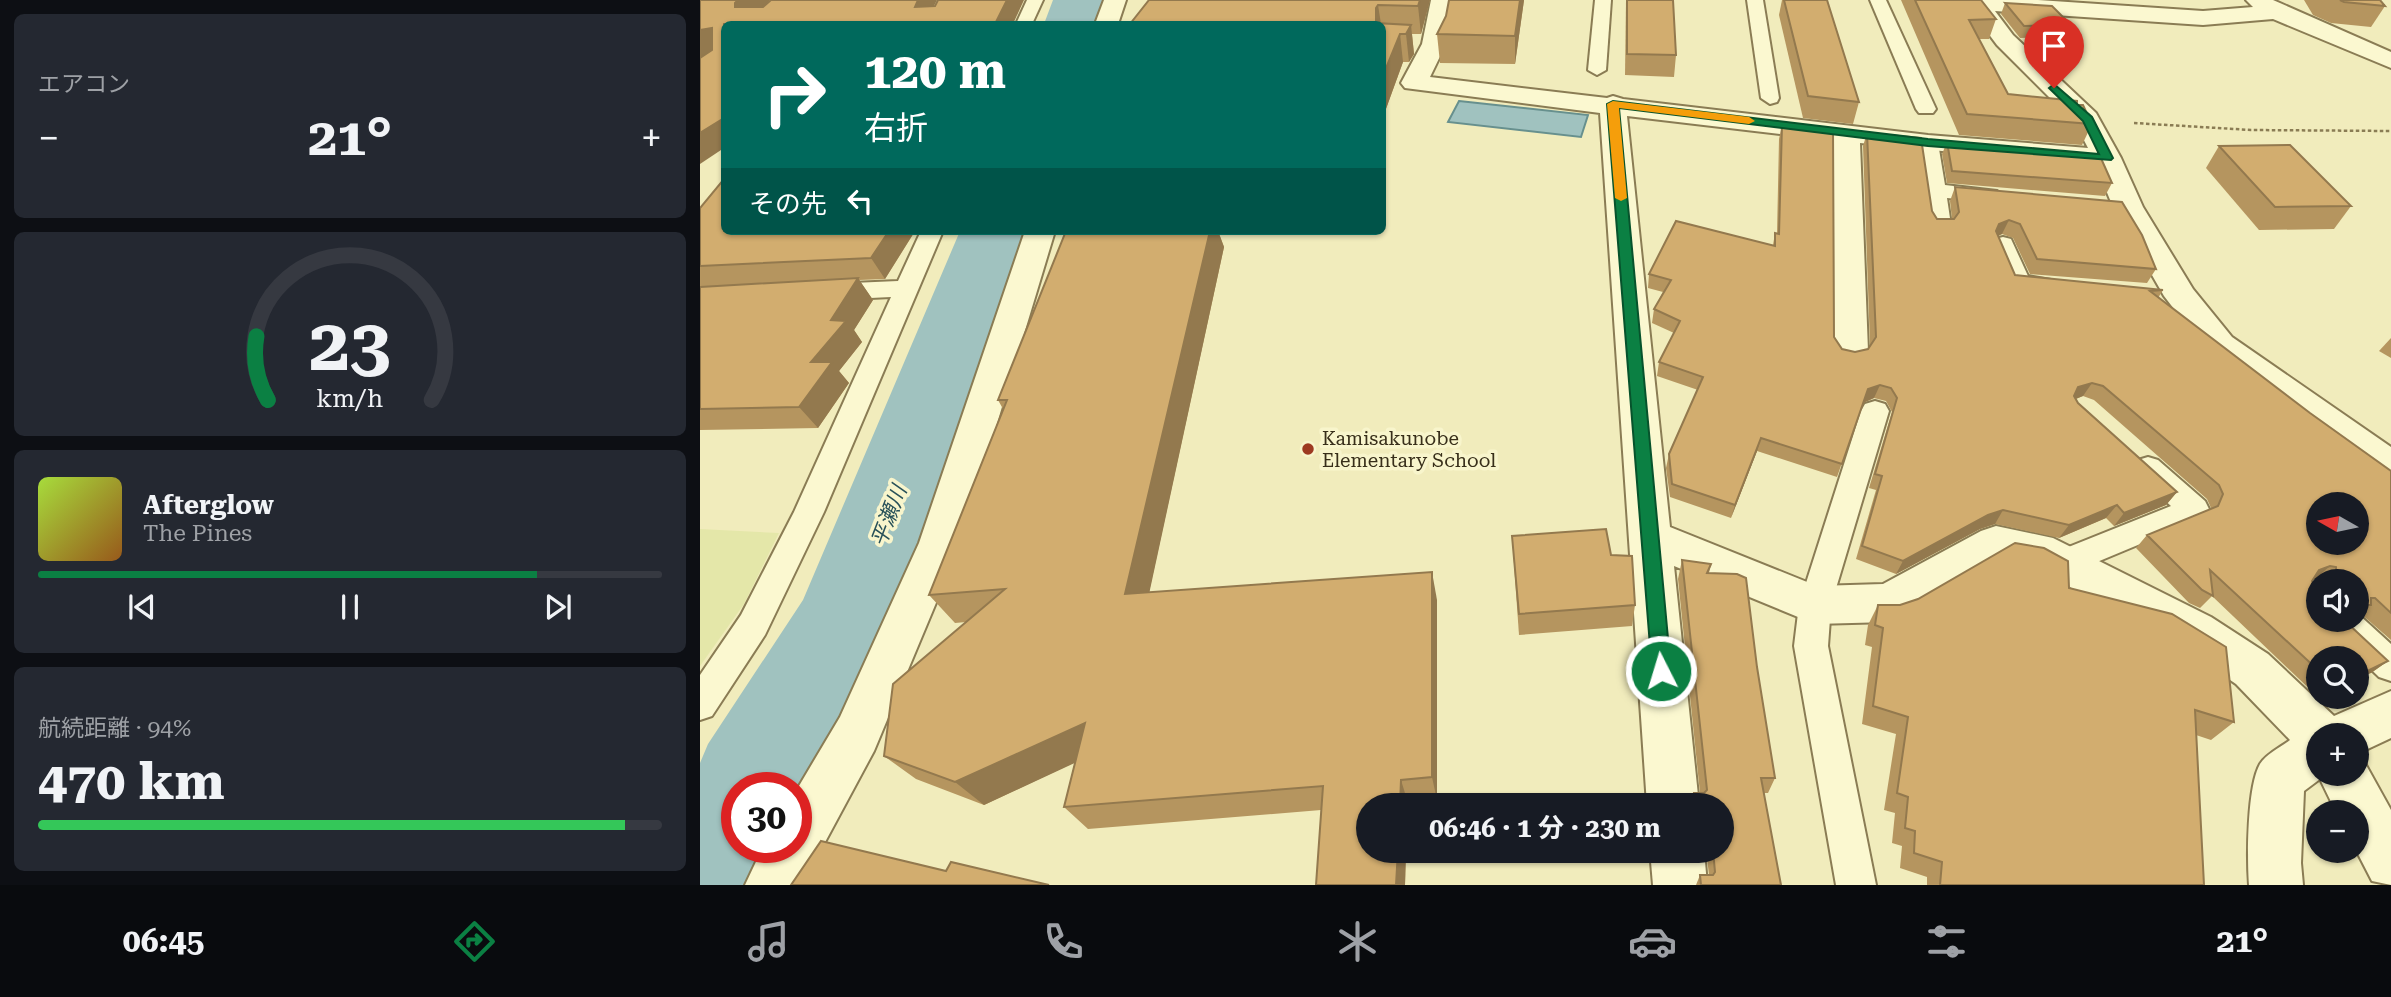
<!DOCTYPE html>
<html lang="ja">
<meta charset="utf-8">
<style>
body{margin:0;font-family:"Roboto Serif","Noto Sans JP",serif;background:#242831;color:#f1f3f6;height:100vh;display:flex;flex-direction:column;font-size:26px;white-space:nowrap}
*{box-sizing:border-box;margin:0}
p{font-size:23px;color:#9ea1a6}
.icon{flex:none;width:38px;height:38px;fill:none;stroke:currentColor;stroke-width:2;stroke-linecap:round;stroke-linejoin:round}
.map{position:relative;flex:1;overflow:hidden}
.sheet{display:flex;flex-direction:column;gap:14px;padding:14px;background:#0d0f14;width:700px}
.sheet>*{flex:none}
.hud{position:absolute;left:21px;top:21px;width:665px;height:214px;border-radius:10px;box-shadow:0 2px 5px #0004;background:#00695c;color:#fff;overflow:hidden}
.needle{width:46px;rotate:279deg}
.buttons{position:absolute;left:1606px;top:492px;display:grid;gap:14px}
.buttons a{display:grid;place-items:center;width:63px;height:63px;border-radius:50%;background:#171b24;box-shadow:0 2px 5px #0004;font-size:35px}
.speed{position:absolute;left:21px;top:772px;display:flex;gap:14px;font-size:35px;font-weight:700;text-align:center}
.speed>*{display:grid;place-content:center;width:91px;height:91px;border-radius:50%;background:#171b24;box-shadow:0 2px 5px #0004;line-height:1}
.speed .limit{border:10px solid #d22;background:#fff;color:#111}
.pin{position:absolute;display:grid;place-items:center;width:60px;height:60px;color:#fff;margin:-72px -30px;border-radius:50% 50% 50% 0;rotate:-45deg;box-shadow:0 0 7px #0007}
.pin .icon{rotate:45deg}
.me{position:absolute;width:77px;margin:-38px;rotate:355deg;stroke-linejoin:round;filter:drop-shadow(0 0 5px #0008)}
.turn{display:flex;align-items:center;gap:24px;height:147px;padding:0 28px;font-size:32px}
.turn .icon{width:91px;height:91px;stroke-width:2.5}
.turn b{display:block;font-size:49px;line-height:60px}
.then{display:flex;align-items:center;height:66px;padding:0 28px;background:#0003;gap:14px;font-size:26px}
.big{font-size:52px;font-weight:700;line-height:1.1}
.sheet .tile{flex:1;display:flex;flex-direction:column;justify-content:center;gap:10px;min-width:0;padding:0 24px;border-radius:10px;background:#242831}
.sheet .dial{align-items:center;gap:0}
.dial svg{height:182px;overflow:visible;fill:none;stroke:#363941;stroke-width:7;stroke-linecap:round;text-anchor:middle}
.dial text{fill:#f1f3f6;stroke:none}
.song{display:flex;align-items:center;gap:21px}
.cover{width:84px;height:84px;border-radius:10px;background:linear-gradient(135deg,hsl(80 70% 55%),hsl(30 70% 35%))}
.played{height:7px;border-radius:4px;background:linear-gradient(90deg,#0b8043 80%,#363941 80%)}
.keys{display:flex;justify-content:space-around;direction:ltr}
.heat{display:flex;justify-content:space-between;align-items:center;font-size:38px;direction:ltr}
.charge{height:10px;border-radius:5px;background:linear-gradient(90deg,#34c759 94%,#363941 0)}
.trip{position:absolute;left:656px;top:793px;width:378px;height:70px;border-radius:35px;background:#171b24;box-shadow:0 2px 5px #0004;font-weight:700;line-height:70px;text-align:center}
.dock{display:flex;height:112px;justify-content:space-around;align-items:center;background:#090b0e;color:#9ea1a6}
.dock .icon{width:49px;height:49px}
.dock .on{color:#0b8043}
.dock b{font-size:32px;color:#f1f3f6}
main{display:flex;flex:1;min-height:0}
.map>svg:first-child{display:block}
</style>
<main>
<section class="sheet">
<div class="tile"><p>エアコン</p>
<div class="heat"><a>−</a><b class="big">21°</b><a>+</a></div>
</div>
<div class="tile dial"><svg viewBox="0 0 100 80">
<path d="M14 69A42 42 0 1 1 86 69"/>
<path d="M14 69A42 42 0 0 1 9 41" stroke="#0b8043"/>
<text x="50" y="56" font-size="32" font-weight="700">23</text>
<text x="50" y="72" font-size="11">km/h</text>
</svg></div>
<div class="tile">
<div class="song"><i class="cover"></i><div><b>Afterglow</b><p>The Pines</p></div></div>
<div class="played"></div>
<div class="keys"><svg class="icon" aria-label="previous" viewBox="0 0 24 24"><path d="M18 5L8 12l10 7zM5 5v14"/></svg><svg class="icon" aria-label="pause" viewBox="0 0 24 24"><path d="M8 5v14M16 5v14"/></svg><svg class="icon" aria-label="next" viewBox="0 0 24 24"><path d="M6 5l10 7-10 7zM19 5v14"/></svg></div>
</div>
<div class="tile"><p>航続距離 · 94%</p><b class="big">470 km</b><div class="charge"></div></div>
</section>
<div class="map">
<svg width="1691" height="885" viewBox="0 0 1691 885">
<rect width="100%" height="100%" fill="#f1ecbc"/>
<!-- farmland -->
<path fill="#e4e7a9" d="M 0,529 L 79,533 L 44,604 L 0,666 Z"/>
<!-- water -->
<path fill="#a0c2bf" stroke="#67908e" stroke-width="2" d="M 759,101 L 888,115 L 881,137 L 748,122 Z"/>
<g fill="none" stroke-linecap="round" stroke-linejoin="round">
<!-- river -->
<g fill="#a0c2bf" fill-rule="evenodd">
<path d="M 353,0 L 409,0 L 400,24 L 344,24 Z"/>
<path d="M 260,231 L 336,231 L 201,629 L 96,832 L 96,788 L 37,788 L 37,847 L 86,847 L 67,885 L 0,885 L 0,763 L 8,744 L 103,600 Z"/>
</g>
<!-- service casing -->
<g stroke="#8a7c54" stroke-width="4">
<g id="service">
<path d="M 327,0 L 343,0 L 332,24 L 316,24 Z"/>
<path d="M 895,0 L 911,0 L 906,70 L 897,75 L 888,70 Z"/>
<path d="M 1047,0 L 1063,0 L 1079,98 L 1077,102 L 1070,104 L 1061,98 Z"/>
<path d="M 1170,0 L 1186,0 L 1236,109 L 1233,113 L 1219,113 L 1216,109 Z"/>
<path d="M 1228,137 L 1235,139 L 1238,143 L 1245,185 L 1297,191 L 1300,196 L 1297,201 L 1289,202 L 1247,198 L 1251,225 L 1248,230 L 1232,230 L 1229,225 L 1218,143 L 1221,139 Z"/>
<path d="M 221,231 L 243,231 L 124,512 L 65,635 L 12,716 L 0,720 L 0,675 L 41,615 L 94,512 L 191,297 L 129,300 L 120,298 L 117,292 L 120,286 L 129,284 L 198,281 Z"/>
<path d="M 1303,237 L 1311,239 L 1328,276 L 1351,280 L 1355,285 L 1351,290 L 1343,293 L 1311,288 L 1292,244 L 1295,239 Z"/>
<path d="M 1175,401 L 1185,404 L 1189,411 L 1131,605 L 1128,646 L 1176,885 L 1136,885 L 1094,646 L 1099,605 L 1161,411 L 1165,404 Z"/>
<path d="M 1448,457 L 1458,460 L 1505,501 L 1509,509 L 1505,517 L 1373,572 L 1362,576 L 1351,572 L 1346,563 L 1351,554 L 1471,506 L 1438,476 L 1434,468 L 1438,460 Z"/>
<path d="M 1657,613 L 1691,644 L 1691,681 L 1679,677 L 1630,630 L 1626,620 L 1657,620 Z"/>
</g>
</g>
<!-- minor casing -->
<g stroke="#8a7c54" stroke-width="4">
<g id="minor">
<path d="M 404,0 L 426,0 L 418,24 L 395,24 Z"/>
<path d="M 731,0 L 753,0 L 746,44 L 730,77 L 907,98 L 913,96 L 923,99 L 1228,135 L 1388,148 L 1375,123 L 1297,45 L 1270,9 L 1229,5 L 1226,0 L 1338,0 L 1503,11 L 1553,7 L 1546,0 L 1573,0 L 1691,52 L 1691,68 L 1573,19 L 1503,25 L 1295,11 L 1313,35 L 1396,113 L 1421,158 L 1443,207 L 1493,289 L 1532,337 L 1691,447 L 1691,482 L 1677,478 L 1508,353 L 1464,296 L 1413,207 L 1396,166 L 1160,143 L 1168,351 L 1162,360 L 1150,363 L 1138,360 L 1132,351 L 1132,140 L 927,116 L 970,527 L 1117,586 L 1183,584 L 1281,531 L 1296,526 L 1353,538 L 1511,617 L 1568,654 L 1634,716 L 1691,691 L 1691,738 L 1657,754 L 1657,735 L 1619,735 L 1619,774 L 1657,774 L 1657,755 L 1661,756 L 1691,810 L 1691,885 L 1672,881 L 1656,850 L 1657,812 L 1636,812 L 1620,779 L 1604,791 L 1601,863 L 1603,885 L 1549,885 C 1547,858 1547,787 1560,764 C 1566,754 1581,747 1590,740 L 1536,684 L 1479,645 L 1330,566 L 1301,561 L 1205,617 L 1189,622 L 1115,624 L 974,566 L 999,805 L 947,805 L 900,113 L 705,88 L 701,83 L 722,44 Z"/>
<path d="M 325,231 L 355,231 L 261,543 L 174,751 L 102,885 L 45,885 L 63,847 L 96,847 L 96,791 L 140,717 L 219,543 Z"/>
<path d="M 950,850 L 1004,850 L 1007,885 L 953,885 Z"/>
</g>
</g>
<!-- path -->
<path stroke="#8a7c54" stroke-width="2.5" stroke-dasharray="3.5 2.5" stroke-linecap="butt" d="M 1434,123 L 1551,130 L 1691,131"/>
<!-- service -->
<use href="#service" fill="#fbf8d0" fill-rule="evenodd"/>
<!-- minor -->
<use href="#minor" fill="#fbf8d0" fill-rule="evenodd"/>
</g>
<!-- wall -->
<g fill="#b5955f">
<path d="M 730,0 L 721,34 L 712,34 L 714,54 L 709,62 L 703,62 L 683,117 L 682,24 L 430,24 Z"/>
<path d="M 824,0 L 815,64 L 740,63 L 737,34 L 746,16 Z"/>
<path d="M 926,0 L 973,0 L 976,55 L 974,77 L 925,75 Z"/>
<path d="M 1082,0 L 1127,0 L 1159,102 L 1153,124 L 1103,118 L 1079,15 Z"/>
<path d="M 1201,0 L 1281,0 L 1296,19 L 1289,39 L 1279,39 L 1308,94 L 1377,105 L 1392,124 L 1382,145 L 1259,135 Z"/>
<path d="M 1604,0 L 1680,0 L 1685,6 L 1671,27 L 1631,23 L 1613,15 Z"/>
<path d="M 1305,3 L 1371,25 L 1366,36 L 1320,38 L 1301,14 Z"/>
<path d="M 1082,125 L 1134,337 L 1142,349 L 1155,352 L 1168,349 L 1170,345 L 1163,146 L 1167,133 L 1237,219 L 1252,219 L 1250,201 L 1255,187 L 1456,269 L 1447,283 L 1330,274 L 1313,238 L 1302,234 L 1298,236 L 1315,275 L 1463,290 L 1458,298 L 1610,413 L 1691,471 L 1691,640 L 1660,613 L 1657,615 L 1657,581 L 1621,581 L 1615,579 L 1612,581 L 1619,620 L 1688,661 L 1671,673 L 1619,658 L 1619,696 L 1624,696 L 1620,699 L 1512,596 L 1500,608 L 1489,603 L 1436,548 L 1447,535 L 1511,509 L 1511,508 L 1507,499 L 1394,400 L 1383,396 L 1376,399 L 1378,403 L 1477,492 L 1466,505 L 1414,526 L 1406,518 L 1359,538 L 1295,524 L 1280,529 L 1196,574 L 1156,559 L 1176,490 L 1169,488 L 1192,412 L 1186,401 L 1174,398 L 1163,403 L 1137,477 L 1057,451 L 1031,518 L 970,497 L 966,468 L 969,454 L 998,390 L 957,376 L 959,362 L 974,333 L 952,323 L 954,309 L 963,292 L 948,288 L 949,274 L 1073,245 L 1075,233 L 1077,234 L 1079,139 Z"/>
<path d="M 1247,142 L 1412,183 L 1405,196 L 1247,183 L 1242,154 Z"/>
<path d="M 1519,146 L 1651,206 L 1634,229 L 1559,230 L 1506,168 Z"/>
<path d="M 0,208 L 24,231 L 215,231 L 185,279 L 159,280 L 173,300 L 154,330 L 162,342 L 139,371 L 149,383 L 118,428 L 0,430 Z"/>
<path d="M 366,231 L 518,231 L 524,247 L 449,592 L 737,600 L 737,800 L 708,803 L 668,850 L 706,850 L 705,885 L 616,885 L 621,810 L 388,829 L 364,807 L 375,762 L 284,805 L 216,779 L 184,756 L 266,622 L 255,623 L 229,595 L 303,409 L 298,400 Z"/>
<path d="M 1691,338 L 1691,358 L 1679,351 Z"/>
<path d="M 812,536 L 911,555 L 935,605 L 932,626 L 819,635 Z"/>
<path d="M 982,560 L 1011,564 L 1009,573 L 1057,667 L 1075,778 L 1068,793 L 1064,793 L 1081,885 L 996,885 L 1000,875 L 1009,875 L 1006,850 L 1022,850 L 990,805 L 994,793 L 1000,793 L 978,579 Z"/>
<path d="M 1369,588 L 1534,722 L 1511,740 L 1496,735 L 1504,885 L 1227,885 L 1227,877 L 1200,868 L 1202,846 L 1192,843 L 1195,813 L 1184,810 L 1196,734 L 1162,724 L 1172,647 L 1165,645 L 1168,625 L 1178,605 L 1200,605 Z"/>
</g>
<!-- shaded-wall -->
<g fill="#93794e">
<path d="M 38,0 L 70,0 L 47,22 L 35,7 L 35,3 Z"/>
<path d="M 218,0 L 237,0 L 225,24 L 215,7 Z"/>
<path d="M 307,0 L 324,0 L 313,24 L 295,24 Z"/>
<path d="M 720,0 L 730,0 L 721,34 L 718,6 Z"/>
<path d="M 820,0 L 824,0 L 815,64 L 815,36 Z"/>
<path d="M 678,5 L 681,24 L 676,24 L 676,8 Z"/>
<path d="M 711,25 L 714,54 L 709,62 L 706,34 Z"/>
<path d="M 12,28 L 24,45 L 0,59 L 0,29 Z"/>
<path d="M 700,34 L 703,62 L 683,117 L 682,78 Z"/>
<path d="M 24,118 L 24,148 L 0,164 L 0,133 Z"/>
<path d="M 1309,220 L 1302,234 L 1293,238 L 1299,224 Z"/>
<path d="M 189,231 L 215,231 L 185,279 L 171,258 Z"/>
<path d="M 510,231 L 518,231 L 524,247 L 443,622 L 425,594 Z"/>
<path d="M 158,278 L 173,300 L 154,330 L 162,342 L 139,371 L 149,383 L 118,428 L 99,407 L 111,362 L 131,320 Z"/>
<path d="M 1392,383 L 1383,396 L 1370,401 L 1378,387 Z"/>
<path d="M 1180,385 L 1174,398 L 1163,403 L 1168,389 Z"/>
<path d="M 1061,438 L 1057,451 L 1031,518 L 1035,505 Z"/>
<path d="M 1477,492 L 1466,505 L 1414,526 L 1424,513 Z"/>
<path d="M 1417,505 L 1406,518 L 1359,538 L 1369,525 Z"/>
<path d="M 1303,510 L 1295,524 L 1280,529 L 1196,574 L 1203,561 L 1288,515 Z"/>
<path d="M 1630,566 L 1615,579 L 1604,583 L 1619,570 Z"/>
<path d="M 732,572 L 737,600 L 737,800 L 732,777 Z"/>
<path d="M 1688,661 L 1671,673 L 1657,679 L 1657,676 Z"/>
<path d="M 385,723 L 407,748 L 284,805 L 255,782 Z"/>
<path d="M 701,780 L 708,803 L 708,805 L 700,805 Z"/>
<path d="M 698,850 L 706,850 L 705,885 L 696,885 Z"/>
</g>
<!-- building -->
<g fill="#d2ad6f" stroke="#93794e" stroke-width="2" fill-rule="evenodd">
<path d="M 0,0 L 38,0 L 35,3 L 35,7 L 63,7 L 71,0 L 218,0 L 215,7 L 235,6 L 238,0 L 307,0 L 295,24 L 24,24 L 24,118 L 0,133 L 0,58 L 12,50 L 12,28 L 0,30 Z"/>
<path d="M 449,0 L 720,0 L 718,6 L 678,5 L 676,8 L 676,23 L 711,25 L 706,34 L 700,34 L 682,78 L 682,24 L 430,24 Z"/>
<path d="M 749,0 L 820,0 L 815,36 L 737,34 L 746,16 Z"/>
<path d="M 927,0 L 973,0 L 976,55 L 927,54 Z"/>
<path d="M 1084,0 L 1127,0 L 1159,102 L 1108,96 Z"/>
<path d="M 1215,0 L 1281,0 L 1296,19 L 1269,20 L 1308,94 L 1377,101 L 1377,105 L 1383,105 L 1392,124 L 1267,114 Z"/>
<path d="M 1640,0 L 1680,0 L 1685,6 L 1644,2 Z"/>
<path d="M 1305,3 L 1352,6 L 1371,25 L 1324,26 Z"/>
<path d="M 1082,125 L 1133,129 L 1134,337 L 1142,349 L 1155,352 L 1168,349 L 1176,337 L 1167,133 L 1221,138 L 1232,211 L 1237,219 L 1254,219 L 1259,212 L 1255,187 L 1422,202 L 1442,235 L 1456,269 L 1337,259 L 1320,224 L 1309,220 L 1299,224 L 1296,231 L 1315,275 L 1463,290 L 1450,291 L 1610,413 L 1691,471 L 1691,613 L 1675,598 L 1671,598 L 1671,605 L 1657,605 L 1657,581 L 1636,581 L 1636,567 L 1630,566 L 1619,570 L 1612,581 L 1619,594 L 1619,620 L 1644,620 L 1688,661 L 1657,676 L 1657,658 L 1619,658 L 1619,671 L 1510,570 L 1513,596 L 1502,590 L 1447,535 L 1518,506 L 1523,494 L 1519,485 L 1403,386 L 1392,383 L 1378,387 L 1374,396 L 1378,403 L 1477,492 L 1424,513 L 1417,505 L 1369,525 L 1303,510 L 1288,515 L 1203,561 L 1162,546 L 1182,476 L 1175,474 L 1197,398 L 1191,388 L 1180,385 L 1168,389 L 1142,464 L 1061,438 L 1035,505 L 972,484 L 969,454 L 1003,377 L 959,362 L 980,321 L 954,309 L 971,280 L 949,274 L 976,221 L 1075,246 L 1075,233 L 1079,234 ZM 1619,504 L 1657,504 L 1657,542 L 1619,542 Z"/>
<path d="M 1247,142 L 1400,156 L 1412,183 L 1252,171 Z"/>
<path d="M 1590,145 L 1651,206 L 1575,207 L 1519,146 Z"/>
<path d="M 24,179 L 24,231 L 189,231 L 171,258 L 0,266 L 0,208 Z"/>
<path d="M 366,231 L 510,231 L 425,594 L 732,572 L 732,777 L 701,780 L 700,805 L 668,805 L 668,850 L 698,850 L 696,885 L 616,885 L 623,786 L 364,807 L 385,723 L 255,782 L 184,756 L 193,684 L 305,589 L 229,595 L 307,400 L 298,400 Z"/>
<path d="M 158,278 L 131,320 L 146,321 L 111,362 L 132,362 L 99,407 L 0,409 L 0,287 Z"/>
<path d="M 906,529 L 911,555 L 932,556 L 935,605 L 819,614 L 812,536 Z"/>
<path d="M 1315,543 L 1344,548 L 1368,561 L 1369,588 L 1472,614 L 1526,647 L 1534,722 L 1495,710 L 1504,885 L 1240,885 L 1242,862 L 1214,853 L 1215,831 L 1205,828 L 1208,797 L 1197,793 L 1208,717 L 1173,706 L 1183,628 L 1175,625 L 1178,605 L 1200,605 L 1218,599 Z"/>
<path d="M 982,560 L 1011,564 L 1007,573 L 1037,574 L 1046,578 L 1057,667 L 1075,778 L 1061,778 L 1081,885 L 1001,885 L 1000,875 L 1013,875 L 1015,872 L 1013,850 L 1022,850 L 1022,805 L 995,805 L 994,793 L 1004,793 L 1007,790 Z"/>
<path d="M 121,841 L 246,871 L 251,862 L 349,885 L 91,885 Z"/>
</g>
<!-- route -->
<path fill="#0b8043" stroke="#07532c" stroke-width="2" d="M 1354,84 L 1392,117 L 1413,158 L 1411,160 L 1228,146 L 919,108 L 971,671 L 968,677 L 961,680 L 955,677 L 952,671 L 907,104 L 913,101 L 1228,139 L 1399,154 L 1383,121 L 1349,88 Z"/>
<!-- slow -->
<path fill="#f59e0b" d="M 913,101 L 1049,117 L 1055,121 L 1049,124 L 919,108 L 927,198 L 921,201 L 915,198 L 907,104 Z"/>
<!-- markers -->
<circle fill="#9d3a20" stroke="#f8f5cc" stroke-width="2.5" cx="608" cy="449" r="7"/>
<g text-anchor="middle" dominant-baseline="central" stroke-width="7" stroke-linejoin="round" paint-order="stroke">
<!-- poi labels -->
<g font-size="19" fill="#382f1a" stroke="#f8f5cc" text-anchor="start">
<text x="622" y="438">Kamisakunobe<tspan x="622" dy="22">Elementary School</tspan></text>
</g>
<!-- water labels -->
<g font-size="21" font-style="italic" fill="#285159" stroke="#f8f5cc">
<text transform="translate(189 516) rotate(-69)">平瀬川</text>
</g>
</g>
</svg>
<div class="buttons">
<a><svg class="needle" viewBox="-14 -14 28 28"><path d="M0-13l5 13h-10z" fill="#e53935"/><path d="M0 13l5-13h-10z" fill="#9ea1a6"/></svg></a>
<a><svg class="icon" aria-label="sound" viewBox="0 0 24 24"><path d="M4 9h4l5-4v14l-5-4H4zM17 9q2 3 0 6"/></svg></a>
<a><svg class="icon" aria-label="search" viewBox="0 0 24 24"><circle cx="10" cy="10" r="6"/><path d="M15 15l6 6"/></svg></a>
<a>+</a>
<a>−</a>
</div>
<div class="speed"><div class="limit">30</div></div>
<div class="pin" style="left:1354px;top:88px;background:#d93025"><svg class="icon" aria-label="arrive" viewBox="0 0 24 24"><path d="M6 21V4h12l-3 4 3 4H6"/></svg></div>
<svg class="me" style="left:961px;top:671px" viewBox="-20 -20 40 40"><circle r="17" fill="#0b8043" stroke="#fff" stroke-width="3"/><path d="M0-11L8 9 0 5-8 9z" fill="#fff"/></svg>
<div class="trip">06:46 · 1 分 · 230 m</div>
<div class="hud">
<div class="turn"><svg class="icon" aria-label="right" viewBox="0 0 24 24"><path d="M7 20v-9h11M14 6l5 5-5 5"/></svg><div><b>120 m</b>右折</div></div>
<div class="then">その先<svg class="icon" aria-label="left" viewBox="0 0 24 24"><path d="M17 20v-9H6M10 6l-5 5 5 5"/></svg></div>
</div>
</div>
</main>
<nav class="dock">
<b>06:45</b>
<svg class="icon on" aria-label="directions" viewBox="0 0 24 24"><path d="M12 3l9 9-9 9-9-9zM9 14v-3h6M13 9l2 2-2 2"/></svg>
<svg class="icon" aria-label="music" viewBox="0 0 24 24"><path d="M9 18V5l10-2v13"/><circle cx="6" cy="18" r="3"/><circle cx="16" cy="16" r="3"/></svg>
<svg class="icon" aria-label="phone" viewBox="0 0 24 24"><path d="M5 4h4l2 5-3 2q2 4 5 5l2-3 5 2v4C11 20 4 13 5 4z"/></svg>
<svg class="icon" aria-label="climate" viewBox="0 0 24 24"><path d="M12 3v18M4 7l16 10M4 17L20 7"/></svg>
<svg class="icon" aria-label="car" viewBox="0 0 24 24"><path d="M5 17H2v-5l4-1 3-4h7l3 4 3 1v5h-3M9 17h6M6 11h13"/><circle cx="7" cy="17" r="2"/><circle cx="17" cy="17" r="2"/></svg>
<svg class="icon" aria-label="filters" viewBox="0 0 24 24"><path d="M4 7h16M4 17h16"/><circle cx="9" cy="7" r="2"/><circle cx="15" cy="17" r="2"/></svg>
<b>21°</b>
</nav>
